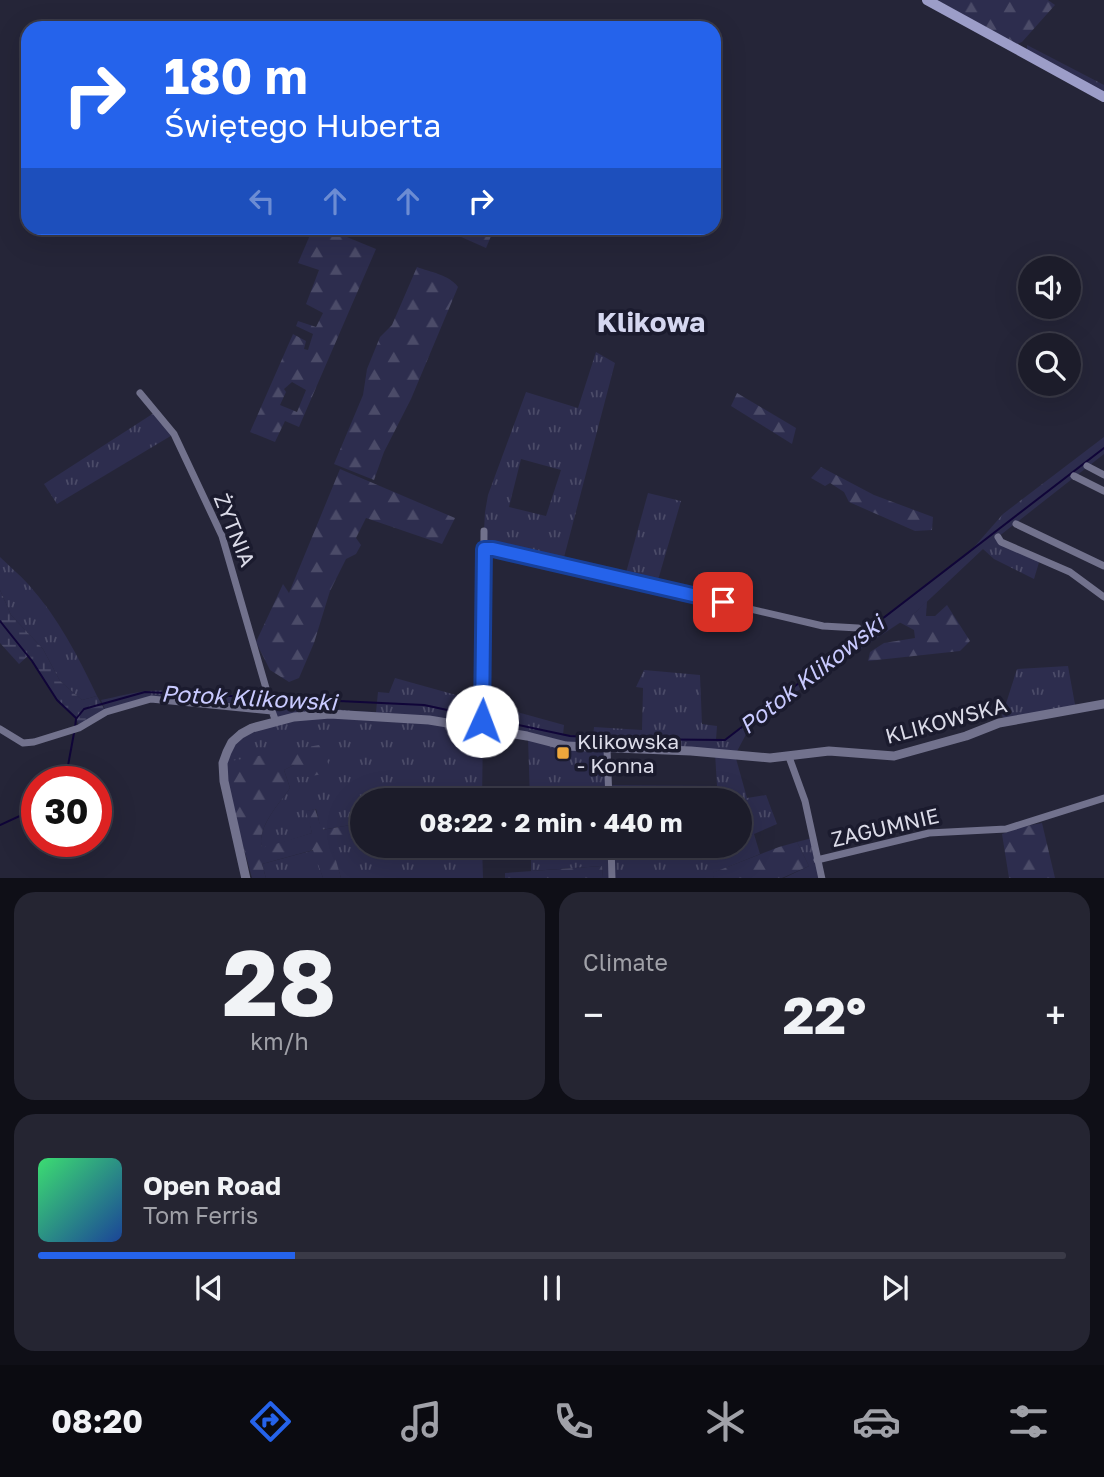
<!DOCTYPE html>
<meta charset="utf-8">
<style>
body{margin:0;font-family:"Golos Text",sans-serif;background:#252532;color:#f1f3f6;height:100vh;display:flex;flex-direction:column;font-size:26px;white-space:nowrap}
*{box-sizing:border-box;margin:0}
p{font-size:23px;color:#a0a1a8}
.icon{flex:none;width:38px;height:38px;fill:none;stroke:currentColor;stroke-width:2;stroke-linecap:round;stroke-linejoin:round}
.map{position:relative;height:878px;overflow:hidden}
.drawer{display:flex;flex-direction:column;gap:14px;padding:14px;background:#0f0f17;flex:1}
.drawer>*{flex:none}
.top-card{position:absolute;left:21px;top:21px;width:700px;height:214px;border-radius:21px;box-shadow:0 7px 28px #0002,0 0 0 2px #3a3a47;background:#2563eb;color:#fff;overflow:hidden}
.tools{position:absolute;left:1018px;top:256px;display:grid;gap:14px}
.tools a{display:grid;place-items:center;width:63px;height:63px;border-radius:50%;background:#1c1c2a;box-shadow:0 7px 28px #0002,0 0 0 2px #3a3a47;font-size:35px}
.speed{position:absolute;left:21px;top:766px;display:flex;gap:14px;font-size:35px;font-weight:700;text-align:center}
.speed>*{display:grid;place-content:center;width:91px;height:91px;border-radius:50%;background:#1c1c2a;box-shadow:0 7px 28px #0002,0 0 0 2px #3a3a47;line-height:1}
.speed .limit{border:10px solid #d22;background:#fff;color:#111}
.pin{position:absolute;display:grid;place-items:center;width:60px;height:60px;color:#fff;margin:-30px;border-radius:14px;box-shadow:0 4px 10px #0006}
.me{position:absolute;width:77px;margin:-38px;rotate:2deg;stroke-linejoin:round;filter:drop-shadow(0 0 5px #0008)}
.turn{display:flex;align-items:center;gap:24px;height:147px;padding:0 28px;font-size:32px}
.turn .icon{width:91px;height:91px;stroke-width:2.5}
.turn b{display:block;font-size:49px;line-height:60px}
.lanes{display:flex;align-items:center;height:66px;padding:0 28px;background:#0003;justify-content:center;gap:35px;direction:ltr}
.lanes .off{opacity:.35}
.big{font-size:52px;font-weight:700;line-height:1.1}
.drawer .tile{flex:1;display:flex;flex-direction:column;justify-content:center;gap:10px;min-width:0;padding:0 24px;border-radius:21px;background:#252532}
.drawer .dial{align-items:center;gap:0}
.dial b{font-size:91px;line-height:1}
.song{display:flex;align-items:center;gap:21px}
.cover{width:84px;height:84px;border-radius:10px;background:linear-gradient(135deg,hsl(140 70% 55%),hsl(220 70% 35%))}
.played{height:7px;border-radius:4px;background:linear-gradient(90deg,#2563eb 25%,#3a3a47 25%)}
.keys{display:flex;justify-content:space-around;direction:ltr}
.heat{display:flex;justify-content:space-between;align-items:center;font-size:38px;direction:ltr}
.drawer .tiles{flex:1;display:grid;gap:14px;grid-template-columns:1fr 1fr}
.tile:last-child{grid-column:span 2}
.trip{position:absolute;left:350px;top:788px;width:402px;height:70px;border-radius:35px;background:#1c1c2a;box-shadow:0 7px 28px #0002,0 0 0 2px #3a3a47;font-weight:700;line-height:70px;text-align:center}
.tabs{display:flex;height:112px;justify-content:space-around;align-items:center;background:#0b0b11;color:#a0a1a8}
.tabs .icon{width:49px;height:49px}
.tabs .current{color:#2563eb}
.tabs b{font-size:32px;color:#f1f3f6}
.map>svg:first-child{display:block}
</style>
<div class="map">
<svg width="1104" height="879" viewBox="0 0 1104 879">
<defs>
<pattern id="grass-tufts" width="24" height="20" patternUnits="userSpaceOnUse" patternTransform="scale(1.75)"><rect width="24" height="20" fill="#2d2d4e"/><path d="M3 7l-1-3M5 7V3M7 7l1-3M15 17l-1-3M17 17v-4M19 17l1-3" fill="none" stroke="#4b4b68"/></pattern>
<pattern id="forest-firs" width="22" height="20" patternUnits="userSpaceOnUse" patternTransform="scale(1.75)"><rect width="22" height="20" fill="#2d2d4e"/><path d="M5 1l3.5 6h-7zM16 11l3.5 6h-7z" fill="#4b4b68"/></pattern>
<pattern id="wetland-marsh" width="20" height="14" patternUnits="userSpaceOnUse" patternTransform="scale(1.75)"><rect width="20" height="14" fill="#2d2d4e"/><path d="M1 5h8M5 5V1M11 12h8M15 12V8" fill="none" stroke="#4b4b68"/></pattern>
</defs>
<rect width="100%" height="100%" fill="#252538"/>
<!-- grass -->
<g fill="url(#grass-tufts)" fill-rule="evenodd">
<path d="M 1027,45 L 1104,85 L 1104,93 L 1027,50 Z"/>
<path d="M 596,352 L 615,363 L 562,565 L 483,549 L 485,512 L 488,495 L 526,392 L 578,408 ZM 521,459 L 561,470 L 546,516 L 509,507 Z"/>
<path d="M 157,411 L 174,434 L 57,504 L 44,484 Z"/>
<path d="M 1104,437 L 1104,454 L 998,537 L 1040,559 L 1034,579 L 994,559 L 983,549 L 916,612 L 784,700 L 751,725 L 735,755 L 747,798 L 766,795 L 777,824 L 754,834 L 760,854 L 713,873 L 714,878 L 603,878 L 602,866 L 531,871 L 531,845 L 740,845 L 740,800 L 530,800 L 528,738 L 483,729 L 482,800 L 362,800 L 362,823 L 321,830 L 316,809 L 307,811 L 312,833 L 262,849 C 256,828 279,804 290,788 L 284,770 L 294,765 L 319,746 L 223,763 L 241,734 L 275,722 L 272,711 L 162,699 L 106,712 L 101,700 C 117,697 133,692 149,691 C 225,687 300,710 376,712 L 378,692 L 389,693 L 395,678 L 564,725 L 563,735 L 593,737 L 594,727 L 642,730 L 643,688 L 636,687 L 644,670 L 700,675 L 702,724 L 717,726 L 716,740 L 725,740 L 968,554 L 1003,514 ZM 607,749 L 715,753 L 717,786 L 608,785 Z"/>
<path d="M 648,493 L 681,501 L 656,587 L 624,580 Z"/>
<path d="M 0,557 C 9,566 19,574 28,584 C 58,617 78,656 97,696 L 82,700 L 60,681 L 43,649 L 11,615 L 0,590 Z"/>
<path d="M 1068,666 L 1076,710 L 1007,722 L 1002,716 L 1017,669 Z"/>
<path d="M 362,838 L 362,845 L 482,845 L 483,878 L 341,878 L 330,842 Z"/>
<path d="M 812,838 L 822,878 L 782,879 L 809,866 L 797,842 Z"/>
<path d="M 314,850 L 323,878 L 266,878 L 262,864 Z"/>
</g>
<!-- forest -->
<g fill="url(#forest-firs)" fill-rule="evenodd">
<path d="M 937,0 L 1048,0 L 1055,5 L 1022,42 L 1017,44 Z"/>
<path d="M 313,228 L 325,228 L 376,249 L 299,427 L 285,421 L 275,442 L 250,432 L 293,334 L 306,341 L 304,349 L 308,350 L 313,334 L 296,326 L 298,321 L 316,327 L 323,313 L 306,304 L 319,270 L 298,263 ZM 292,382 L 306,390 L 297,412 L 280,405 L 286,392 L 284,389 Z"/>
<path d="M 441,228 L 492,228 L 494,229 L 486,248 Z"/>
<path d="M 417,267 C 430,272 450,275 458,287 L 411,399 L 384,452 L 374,480 L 334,464 L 363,395 L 367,369 L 380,337 L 392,325 Z"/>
<path d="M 737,393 L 796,428 L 792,444 L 731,406 Z"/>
<path d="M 821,467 L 874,495 L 933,517 L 932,530 L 915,531 L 849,502 L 844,492 L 830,483 L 825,486 L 811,478 Z"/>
<path d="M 340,469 L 455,518 L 442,544 L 366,518 L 356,538 L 361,545 L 356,554 L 346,559 L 330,591 L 314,643 L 299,678 L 289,682 L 270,670 L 256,642 L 283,584 L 289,593 Z"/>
<path d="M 927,601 L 926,616 L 935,616 L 947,605 L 970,641 L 960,651 L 868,661 L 870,652 L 884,643 L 915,638 L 914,630 L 899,622 L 916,612 Z"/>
<path d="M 319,745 L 333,773 L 302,777 L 294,765 L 284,770 L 290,788 C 279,804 256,828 262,848 L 312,833 L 306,811 L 315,809 L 322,830 L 362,823 L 362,838 L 331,843 L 341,878 L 323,878 L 313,850 L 262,864 L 266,878 L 252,878 L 233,810 L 225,762 Z"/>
<path d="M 1042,823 L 1055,878 L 1009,878 L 1002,834 L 1020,827 Z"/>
<path d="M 797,842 L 809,866 L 782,878 L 714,878 L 712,873 L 779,847 Z"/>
<path d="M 602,866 L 603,878 L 505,878 L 505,873 Z"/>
</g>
<!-- wetland -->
<path fill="url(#wetland-marsh)" d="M 0,590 L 11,615 L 43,649 L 60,681 L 82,700 L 97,696 L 106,712 L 79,725 L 76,719 L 57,700 L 29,655 L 19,664 L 0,643 Z"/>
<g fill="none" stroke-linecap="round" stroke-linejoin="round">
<!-- stream -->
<g stroke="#100538" stroke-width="2">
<path d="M 0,621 L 32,661 L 57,700 L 76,718"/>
<path d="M 486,718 L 570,736 L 620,739 L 725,740 L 1104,448"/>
<path d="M 75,728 L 76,719 L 84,709 L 145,692 L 424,705 L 480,717"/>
<path d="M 65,782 L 74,733"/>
<path d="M 0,825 L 37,808"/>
</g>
<!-- minor -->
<g stroke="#72728d" stroke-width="7">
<path d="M 140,393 L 174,434 L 222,536 L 268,695"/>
<path d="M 1087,466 L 1104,475"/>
<path d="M 1074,476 L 1104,491"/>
<path d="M 1016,524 L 1104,566"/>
<path d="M 998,537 L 1001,542 L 1070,572 L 1104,597"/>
<path d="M 483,549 L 493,549 L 823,626 L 858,628"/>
<path d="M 0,729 L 23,743 L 34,742 L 79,728 L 106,712 L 151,699 L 272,711 L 276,722"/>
<path d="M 483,729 L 484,531"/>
<path d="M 607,749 L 609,800"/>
<path d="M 789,757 L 805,801 L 822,879"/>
<path d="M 611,845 L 612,879"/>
<path d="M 817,860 L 929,833 L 1006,829 L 1104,798"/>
</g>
<!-- tertiary -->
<path stroke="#72728d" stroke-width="9" d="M 246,879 L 224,781 L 223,763 L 227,752 L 232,742 L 241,734 L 252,728 L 294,717 L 330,714 L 429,720 L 527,736 L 566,746 L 691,751 L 770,758 L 829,751 L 894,756 L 966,736 L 999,723 L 1104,704"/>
<!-- secondary -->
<path stroke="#9c9dc8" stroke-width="10" d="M 927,0 L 1104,97"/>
</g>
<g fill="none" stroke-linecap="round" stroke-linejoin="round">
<!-- route casing -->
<g stroke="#184099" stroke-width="18">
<path id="route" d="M 482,721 L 484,549 L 493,549 L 723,602"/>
</g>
<!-- route -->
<use href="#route" stroke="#2563eb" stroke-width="12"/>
</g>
<!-- markers -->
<rect fill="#eea73c" stroke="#1b1b2e" stroke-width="2.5" x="556" y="746" width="14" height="14" rx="3.5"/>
<g text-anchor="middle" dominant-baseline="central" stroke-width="7" stroke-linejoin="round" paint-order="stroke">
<!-- street labels -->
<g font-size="21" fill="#dbdbe8" stroke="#1b1b2e">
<text transform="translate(235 530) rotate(68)">ŻYTNIA</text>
<text transform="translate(946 720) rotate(-15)">KLIKOWSKA</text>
<text transform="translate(885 827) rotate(-13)">ZAGUMNIE</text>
</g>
<!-- poi labels -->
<g font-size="21" fill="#dbdbe8" stroke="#1b1b2e" text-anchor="start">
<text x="577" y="741">Klikowska<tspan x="577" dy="24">- Konna</tspan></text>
</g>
<!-- water labels -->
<g font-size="23" font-style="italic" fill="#c9caff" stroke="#1b1b2e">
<text transform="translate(811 674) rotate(-38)">Potok Klikowski</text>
<text transform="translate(249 697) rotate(3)">Potok Klikowski</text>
</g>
<!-- district labels -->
<g font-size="28" font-weight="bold" fill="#d5d7f0" stroke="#1b1b2e">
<text x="651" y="321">Klikowa</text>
</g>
</g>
</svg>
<div class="tools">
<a><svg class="icon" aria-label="sound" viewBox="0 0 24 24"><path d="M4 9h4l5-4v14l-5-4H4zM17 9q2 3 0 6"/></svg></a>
<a><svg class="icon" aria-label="search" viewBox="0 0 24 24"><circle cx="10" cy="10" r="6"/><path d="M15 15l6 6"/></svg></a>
</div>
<div class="speed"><div class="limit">30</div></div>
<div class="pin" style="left:723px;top:602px;background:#d93025"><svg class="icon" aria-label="arrive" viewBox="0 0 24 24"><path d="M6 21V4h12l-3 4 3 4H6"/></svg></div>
<svg class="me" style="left:482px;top:721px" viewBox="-20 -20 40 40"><circle r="19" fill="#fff"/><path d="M0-13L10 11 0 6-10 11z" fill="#2563eb"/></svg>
<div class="trip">08:22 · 2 min · 440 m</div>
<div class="top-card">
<div class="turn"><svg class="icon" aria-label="right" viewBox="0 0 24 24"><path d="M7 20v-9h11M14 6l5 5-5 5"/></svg><div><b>180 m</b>Świętego Huberta</div></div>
<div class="lanes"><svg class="icon off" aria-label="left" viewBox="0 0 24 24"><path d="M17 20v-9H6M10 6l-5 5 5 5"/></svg><svg class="icon off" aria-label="ahead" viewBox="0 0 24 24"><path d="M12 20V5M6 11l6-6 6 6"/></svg><svg class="icon off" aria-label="ahead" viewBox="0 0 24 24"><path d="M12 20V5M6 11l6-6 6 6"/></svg><svg class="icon" aria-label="right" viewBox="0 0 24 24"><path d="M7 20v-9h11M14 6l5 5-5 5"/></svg></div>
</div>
</div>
<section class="drawer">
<div class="tiles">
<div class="tile dial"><b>28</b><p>km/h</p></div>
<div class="tile"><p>Climate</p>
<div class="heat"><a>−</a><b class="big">22°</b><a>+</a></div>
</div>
<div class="tile">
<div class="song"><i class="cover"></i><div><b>Open Road</b><p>Tom Ferris</p></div></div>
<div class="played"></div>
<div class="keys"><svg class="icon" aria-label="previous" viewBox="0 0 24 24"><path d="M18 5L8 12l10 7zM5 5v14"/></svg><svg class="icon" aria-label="pause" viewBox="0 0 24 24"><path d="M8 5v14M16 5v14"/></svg><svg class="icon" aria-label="next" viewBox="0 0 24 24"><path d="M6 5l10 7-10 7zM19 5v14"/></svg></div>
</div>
</div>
</section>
<nav class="tabs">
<b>08:20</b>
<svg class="icon current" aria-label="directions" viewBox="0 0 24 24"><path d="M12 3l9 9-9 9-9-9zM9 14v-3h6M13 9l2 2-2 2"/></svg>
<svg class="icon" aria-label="music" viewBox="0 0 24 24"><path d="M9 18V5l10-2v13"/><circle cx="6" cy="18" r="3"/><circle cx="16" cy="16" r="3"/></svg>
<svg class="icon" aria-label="phone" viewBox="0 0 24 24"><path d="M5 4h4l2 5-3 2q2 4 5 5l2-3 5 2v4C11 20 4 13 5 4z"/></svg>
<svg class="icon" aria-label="climate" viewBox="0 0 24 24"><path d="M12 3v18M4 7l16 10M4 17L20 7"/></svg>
<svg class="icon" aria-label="car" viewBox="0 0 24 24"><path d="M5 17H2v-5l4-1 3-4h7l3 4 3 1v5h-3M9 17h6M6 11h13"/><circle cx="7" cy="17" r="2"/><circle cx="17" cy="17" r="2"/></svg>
<svg class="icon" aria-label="filters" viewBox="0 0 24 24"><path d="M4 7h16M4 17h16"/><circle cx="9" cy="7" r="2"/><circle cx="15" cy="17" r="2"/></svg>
</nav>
